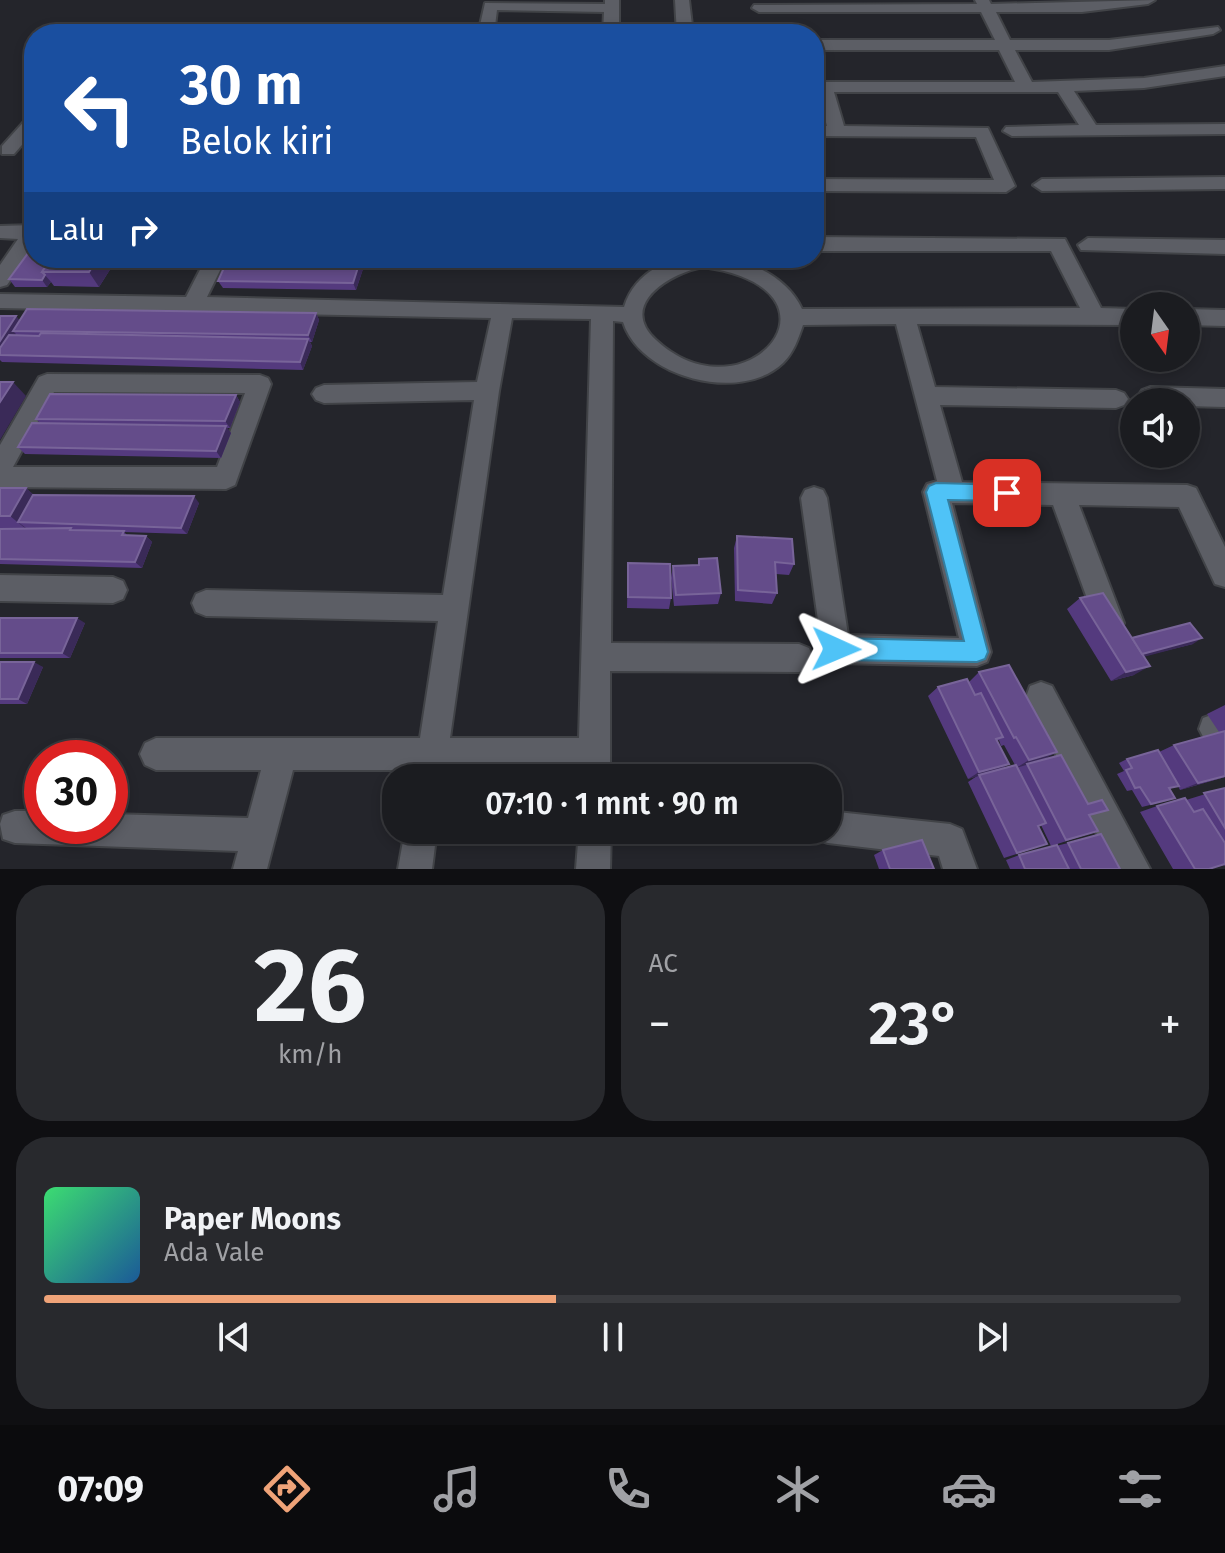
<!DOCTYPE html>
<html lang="id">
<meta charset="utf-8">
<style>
body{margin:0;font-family:"Fira Sans",sans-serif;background:#28292d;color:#f1f3f6;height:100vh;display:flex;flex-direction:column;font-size:30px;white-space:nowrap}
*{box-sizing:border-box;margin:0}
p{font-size:26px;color:#a0a1a5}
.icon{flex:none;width:44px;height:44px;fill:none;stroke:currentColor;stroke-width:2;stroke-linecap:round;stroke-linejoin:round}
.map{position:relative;height:869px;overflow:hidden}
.panel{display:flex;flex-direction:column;gap:16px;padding:16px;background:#0f0f12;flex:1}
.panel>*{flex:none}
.hud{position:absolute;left:24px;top:24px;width:800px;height:244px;border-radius:32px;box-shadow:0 4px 12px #0003,0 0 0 2px #393a3e;background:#1a4fa0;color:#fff;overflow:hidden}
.needle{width:52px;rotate:166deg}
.controls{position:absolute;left:1120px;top:292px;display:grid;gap:16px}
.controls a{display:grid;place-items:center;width:80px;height:80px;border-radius:50%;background:#1b1c20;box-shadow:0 4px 12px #0003,0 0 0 2px #393a3e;font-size:40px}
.speed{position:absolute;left:24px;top:740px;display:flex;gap:16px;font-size:40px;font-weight:700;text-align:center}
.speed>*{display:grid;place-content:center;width:104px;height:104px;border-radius:50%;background:#1b1c20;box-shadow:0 4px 12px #0003,0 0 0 2px #393a3e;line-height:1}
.speed .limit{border:12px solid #d22;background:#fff;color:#111}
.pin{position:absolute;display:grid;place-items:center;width:68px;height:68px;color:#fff;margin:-34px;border-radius:16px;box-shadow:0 4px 12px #0006}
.me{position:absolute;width:88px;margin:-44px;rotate:91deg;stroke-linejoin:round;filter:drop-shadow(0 0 6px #0008)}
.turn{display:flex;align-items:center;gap:28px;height:168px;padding:0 24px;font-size:36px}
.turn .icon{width:104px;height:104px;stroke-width:2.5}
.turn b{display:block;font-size:56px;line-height:68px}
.then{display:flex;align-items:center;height:76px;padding:0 24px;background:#0003;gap:16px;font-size:30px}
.big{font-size:60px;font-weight:600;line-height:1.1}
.panel .widget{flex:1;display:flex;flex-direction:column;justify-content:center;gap:12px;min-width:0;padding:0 28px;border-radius:32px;background:#28292d}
.panel .dial{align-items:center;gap:0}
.dial b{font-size:104px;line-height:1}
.song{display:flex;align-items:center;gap:24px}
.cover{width:96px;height:96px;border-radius:12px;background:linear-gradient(135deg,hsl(140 70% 55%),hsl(210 70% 35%))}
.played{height:8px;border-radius:4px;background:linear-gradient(90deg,#efa378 45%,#393a3e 45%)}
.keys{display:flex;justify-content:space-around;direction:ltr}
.heat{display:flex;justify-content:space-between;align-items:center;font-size:44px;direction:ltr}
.panel .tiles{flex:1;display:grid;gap:16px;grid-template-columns:1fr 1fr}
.widget:last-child{grid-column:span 2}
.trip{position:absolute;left:382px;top:764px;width:460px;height:80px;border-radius:32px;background:#1b1c20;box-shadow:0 4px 12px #0003,0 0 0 2px #393a3e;font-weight:600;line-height:80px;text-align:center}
.dock{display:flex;height:128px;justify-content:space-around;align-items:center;background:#0b0b0d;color:#a0a1a5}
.dock .icon{width:56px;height:56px}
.dock .on{color:#efa378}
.dock b{font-size:36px;color:#f1f3f6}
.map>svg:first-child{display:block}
</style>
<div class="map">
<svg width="1225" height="869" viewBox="0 0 1225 869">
<rect width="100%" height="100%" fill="#24252b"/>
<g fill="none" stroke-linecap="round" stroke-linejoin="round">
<!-- minor casing -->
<g stroke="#414347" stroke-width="4">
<g id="minor">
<path d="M 605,0 L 619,0 L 619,34 L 603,34 L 604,12 L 497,10 L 494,34 L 478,34 L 485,3 L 605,4 Z"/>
<path d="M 675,0 L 689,0 L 693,34 L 677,34 Z"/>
<path d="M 975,0 L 989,0 L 991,4 L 1155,0 L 1148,4 L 1082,12 L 996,12 L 1010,40 L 1109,40 L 1218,27 L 1220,30 L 1213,34 L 1109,50 L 1015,50 L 1032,82 L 1144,78 L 1225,66 L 1225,76 L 1144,88 L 1074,91 L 1096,125 L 1225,124 L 1225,134 L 1012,136 L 1003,131 L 1006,127 L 1079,125 L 1058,92 L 834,92 L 844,126 L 988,128 L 1015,186 L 1006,192 L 814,191 L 814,179 L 994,180 L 976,137 L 814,136 L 814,126 L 827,126 L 818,92 L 814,92 L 814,82 L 1015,82 L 999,50 L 814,50 L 814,40 L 995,40 L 981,12 L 759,12 L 752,8 L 754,5 L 977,4 Z"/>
<path d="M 34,116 L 34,131 L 14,154 L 2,154 L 2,146 L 28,117 Z"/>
<path d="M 1225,177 L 1225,189 L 1042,191 L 1033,185 L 1042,179 Z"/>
<path d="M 34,225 L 34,246 L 7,285 L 0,287 L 0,265 L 18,239 L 0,238 L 0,226 Z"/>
<path d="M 814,237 L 1065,239 L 1101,308 L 1134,309 L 1134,325 L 917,324 L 935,387 L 1116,390 L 1124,393 L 1128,399 L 1124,405 L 1116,408 L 940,405 L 962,482 L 1187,485 L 1196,488 L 1225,547 L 1225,587 L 1215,584 L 1179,507 L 1079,505 L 1124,623 L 1120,632 L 1110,636 L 1100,632 L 1096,623 L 1053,505 L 952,503 L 991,652 L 987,662 L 977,666 L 836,663 L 826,659 L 822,649 L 801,498 L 805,490 L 814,487 L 823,490 L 827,498 L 848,635 L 959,638 L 923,492 L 927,484 L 937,481 L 896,324 L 803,325 C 798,339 794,352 783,363 C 740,404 640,377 623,322 L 613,321 L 611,643 L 799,644 L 809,648 L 813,658 L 809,668 L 799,672 L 610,671 L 610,778 L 578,778 L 578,770 L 446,770 L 445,778 L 413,778 L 415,770 L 293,770 L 267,869 L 233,869 L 238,851 L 15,843 L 3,839 L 0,824 L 3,815 L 15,811 L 42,811 L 42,826 L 110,826 L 110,814 L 248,818 L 261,770 L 156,770 L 145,765 L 140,754 L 145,743 L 156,738 L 420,738 L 438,621 L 206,616 L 196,612 L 192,603 L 196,594 L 206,590 L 443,595 L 474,400 L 324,403 L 316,400 L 312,394 L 316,388 L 324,385 L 477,382 L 491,318 L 0,308 L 0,294 L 186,297 L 206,258 L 226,258 L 207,297 L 624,307 C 648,232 773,246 802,309 L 1080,308 L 1051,251 L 814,251 ZM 703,267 C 859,289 746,423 656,340 C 617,304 671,273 703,267 ZM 512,318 L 591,319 L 579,738 L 450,738 L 499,391 Z"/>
<path d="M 1088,238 L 1225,240 L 1225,254 L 1081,250 L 1078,245 Z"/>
<path d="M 1186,309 L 1225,310 L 1225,326 L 1186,325 Z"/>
<path d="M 47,374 L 260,375 L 268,378 L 271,384 L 235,485 L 226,489 L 0,487 L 0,445 L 39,377 ZM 54,392 L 245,393 L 217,467 L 13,467 Z"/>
<path d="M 1150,387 L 1225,389 L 1225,407 L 1186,406 L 1186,402 L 1142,402 L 1138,396 L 1142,390 Z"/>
<path d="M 0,575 L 113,577 L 123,581 L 127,590 L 123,599 L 113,603 L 0,601 Z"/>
<path d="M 1041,682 L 1052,686 L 1150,869 L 1115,869 L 1026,697 L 1030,686 Z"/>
<path d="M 1214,714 L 1225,718 L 1225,761 L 1214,757 L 1199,729 L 1203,718 Z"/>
<path d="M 828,811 L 950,824 L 962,829 L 977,869 L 943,869 L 939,856 L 828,843 L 816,839 L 813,830 L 828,830 Z"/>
<path d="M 405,830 L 437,830 L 432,869 L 398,869 Z"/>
<path d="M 579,830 L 611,830 L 610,869 L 576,869 Z"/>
</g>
</g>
<!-- minor -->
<use href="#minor" fill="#5c5e65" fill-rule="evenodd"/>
</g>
<!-- wall -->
<g fill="#543a7e" fill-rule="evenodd">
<path d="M 34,245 L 111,268 L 99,287 L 54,286 L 51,282 L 47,287 L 15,287 L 9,279 Z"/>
<path d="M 224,258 L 368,258 L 366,264 L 361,264 L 363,269 L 356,290 L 223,288 L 218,281 L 227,263 Z"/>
<path d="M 316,313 L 319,320 L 312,342 L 310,342 L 312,346 L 303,370 L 2,362 L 0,360 L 0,316 L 16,316 L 19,320 Z"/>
<path d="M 236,395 L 240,402 L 230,428 L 227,428 L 231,433 L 221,458 L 25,454 L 18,447 L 40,423 L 36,419 Z"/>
<path d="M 0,488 L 26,488 L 33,495 L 199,503 L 187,534 L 124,532 L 128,536 L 146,536 L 152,542 L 142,568 L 0,564 L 0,529 L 43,528 L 0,528 Z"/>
<path d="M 737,536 L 794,564 L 789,575 L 776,574 L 777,593 L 772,604 L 735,601 L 734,548 Z"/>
<path d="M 699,559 L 721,593 L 718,604 L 674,606 L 671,578 L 673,566 L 698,565 Z"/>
<path d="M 628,563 L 671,598 L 669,609 L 627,608 Z"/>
<path d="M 1080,598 L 1132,638 L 1193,644 L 1144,656 L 1134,675 L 1111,681 L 1067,609 Z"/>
<path d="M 0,618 L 85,623 L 70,658 L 0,658 Z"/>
<path d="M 0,662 L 43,667 L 27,704 L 0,704 Z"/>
<path d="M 979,672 L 1044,759 L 1090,817 L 1098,831 L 1051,846 L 1041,825 L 1038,826 L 1047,844 L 1004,858 L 968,782 L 977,776 L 968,779 L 928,696 L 938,687 L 969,682 ZM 999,740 L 1001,746 L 1004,745 L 1015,765 L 999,770 L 1009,764 L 997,741 Z"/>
<path d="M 1225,705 L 1225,777 L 1180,790 L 1178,786 L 1169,789 L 1166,801 L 1142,807 L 1132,790 L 1127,791 L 1117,774 L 1124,771 L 1119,763 L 1127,759 L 1159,752 L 1174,745 L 1219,732 L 1207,714 Z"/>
<path d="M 1225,788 L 1225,866 L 1224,865 L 1209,869 L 1173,869 L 1140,812 L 1157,806 L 1186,800 Z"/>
<path d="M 1068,843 L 1120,869 L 1010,869 L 1006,860 L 1019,855 Z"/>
<path d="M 883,850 L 934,869 L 879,869 L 874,855 Z"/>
</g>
<!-- shaded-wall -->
<g fill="#3a2a58">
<path d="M 98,258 L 104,258 L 111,268 L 99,287 L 89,272 Z"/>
<path d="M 360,261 L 363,269 L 356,290 L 353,283 Z"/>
<path d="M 45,275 L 51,282 L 47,287 L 42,280 Z"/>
<path d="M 316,313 L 319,320 L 312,342 L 308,335 Z"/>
<path d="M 16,316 L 22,323 L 13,331 L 16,334 L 2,355 L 0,355 L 0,341 Z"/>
<path d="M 308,339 L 312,346 L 303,370 L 300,362 Z"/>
<path d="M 13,382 L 26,396 L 0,440 L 0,402 Z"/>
<path d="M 236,395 L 240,402 L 230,428 L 225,421 Z"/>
<path d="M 226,426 L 231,433 L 221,458 L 216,451 Z"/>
<path d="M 26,488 L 41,501 L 18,522 L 26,528 L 26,529 L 10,516 Z"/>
<path d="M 194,496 L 199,503 L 187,534 L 181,528 Z"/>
<path d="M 146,536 L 152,542 L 142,568 L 135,562 Z"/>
<path d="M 77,618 L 85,623 L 70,658 L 62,653 Z"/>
<path d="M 1202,638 L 1193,644 L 1128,661 L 1136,656 Z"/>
<path d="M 34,662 L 43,667 L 27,704 L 18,699 Z"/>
<path d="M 1150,666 L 1134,675 L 1111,681 L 1126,672 Z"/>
<path d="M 1057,752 L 1043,760 L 1016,768 L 1029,760 Z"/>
<path d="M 1009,764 L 997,771 L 968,779 L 979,772 Z"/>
<path d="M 1225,776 L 1225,777 L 1180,790 L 1198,783 Z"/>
</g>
<!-- building -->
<g fill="#644c8a" stroke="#786499" stroke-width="2">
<path d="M 34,245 L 34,258 L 51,258 L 42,272 L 45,275 L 42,280 L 9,279 Z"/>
<path d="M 51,258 L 98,258 L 89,272 L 42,272 Z"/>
<path d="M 227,261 L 360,261 L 353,283 L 218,281 Z"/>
<path d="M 27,309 L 316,313 L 308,335 L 13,331 Z"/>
<path d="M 0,316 L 16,316 L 0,341 Z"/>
<path d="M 41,333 L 308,339 L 300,362 L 0,355 L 0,348 L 9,335 L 39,336 Z"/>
<path d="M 0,382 L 13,382 L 0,402 Z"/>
<path d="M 50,394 L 236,395 L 225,421 L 36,419 Z"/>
<path d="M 32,423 L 226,426 L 216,451 L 18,447 Z"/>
<path d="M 0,488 L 26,488 L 10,516 L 0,516 Z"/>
<path d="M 33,495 L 194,496 L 181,528 L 18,522 Z"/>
<path d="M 71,528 L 70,530 L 124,531 L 122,535 L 146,536 L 135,562 L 0,559 L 0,529 Z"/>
<path d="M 737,536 L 792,539 L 794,564 L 775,562 L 777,593 L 738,590 Z"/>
<path d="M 717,558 L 721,593 L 676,595 L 673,566 L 699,565 L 699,559 Z"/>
<path d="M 628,563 L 670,564 L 671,598 L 628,597 Z"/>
<path d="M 1103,593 L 1150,666 L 1126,672 L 1080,598 Z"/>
<path d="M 0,618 L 77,618 L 62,653 L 0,653 Z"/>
<path d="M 1190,623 L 1202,638 L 1142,654 L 1132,638 Z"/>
<path d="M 0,662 L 34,662 L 18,699 L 0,699 Z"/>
<path d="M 1009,665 L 1057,752 L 1029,760 L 1016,737 L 1014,738 L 979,672 Z"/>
<path d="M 967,679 L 975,695 L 981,693 L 1003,737 L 996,739 L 1009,764 L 979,772 L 938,687 Z"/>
<path d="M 1225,731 L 1225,776 L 1198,783 L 1174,745 Z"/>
<path d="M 1158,750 L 1179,786 L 1169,788 L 1175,798 L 1151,804 L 1140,787 L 1135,788 L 1126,770 L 1132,768 L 1127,759 Z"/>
<path d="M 1061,755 L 1088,804 L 1102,800 L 1108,810 L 1089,815 L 1098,831 L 1066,840 L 1027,764 Z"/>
<path d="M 1016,765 L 1046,823 L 1038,826 L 1047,844 L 1017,853 L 979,775 Z"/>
<path d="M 1225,788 L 1225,828 L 1204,793 Z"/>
<path d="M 1185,798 L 1194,812 L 1203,809 L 1225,843 L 1225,864 L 1209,869 L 1195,869 L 1157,806 Z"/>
<path d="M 1101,834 L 1120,869 L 1081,869 L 1068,843 Z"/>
<path d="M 922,840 L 934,869 L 890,869 L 883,850 Z"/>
<path d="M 1057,845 L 1069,869 L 1025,869 L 1019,855 Z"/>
</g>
<!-- route -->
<path fill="#4fc3f7" stroke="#337fa1" stroke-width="2" d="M 936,483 L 1007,485 L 1014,487 L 1017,493 L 1014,499 L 1007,501 L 948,500 L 988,652 L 985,659 L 977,662 L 836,660 L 829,656 L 825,649 L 829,642 L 836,638 L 964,641 L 926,492 L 929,486 Z"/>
</svg>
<div class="controls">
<a><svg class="needle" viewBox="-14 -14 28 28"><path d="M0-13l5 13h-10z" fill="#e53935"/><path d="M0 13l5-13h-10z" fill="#a0a1a5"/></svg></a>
<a><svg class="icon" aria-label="sound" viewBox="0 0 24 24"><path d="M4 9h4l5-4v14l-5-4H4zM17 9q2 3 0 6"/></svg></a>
</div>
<div class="speed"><div class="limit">30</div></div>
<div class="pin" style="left:1007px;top:493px;background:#d93025"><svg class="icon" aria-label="arrive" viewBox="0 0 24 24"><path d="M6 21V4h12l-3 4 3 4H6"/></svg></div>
<svg class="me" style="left:836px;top:649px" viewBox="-20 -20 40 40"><path d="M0-17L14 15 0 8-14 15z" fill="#4fc3f7" stroke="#fff" stroke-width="4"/></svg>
<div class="trip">07:10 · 1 mnt · 90 m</div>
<div class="hud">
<div class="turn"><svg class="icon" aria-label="left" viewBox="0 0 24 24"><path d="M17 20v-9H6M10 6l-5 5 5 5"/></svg><div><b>30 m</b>Belok kiri</div></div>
<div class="then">Lalu<svg class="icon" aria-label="right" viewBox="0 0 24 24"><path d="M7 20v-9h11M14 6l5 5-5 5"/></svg></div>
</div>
</div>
<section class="panel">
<div class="tiles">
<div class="widget dial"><b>26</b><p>km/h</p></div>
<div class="widget"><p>AC</p>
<div class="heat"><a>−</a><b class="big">23°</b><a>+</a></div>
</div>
<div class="widget">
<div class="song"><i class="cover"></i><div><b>Paper Moons</b><p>Ada Vale</p></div></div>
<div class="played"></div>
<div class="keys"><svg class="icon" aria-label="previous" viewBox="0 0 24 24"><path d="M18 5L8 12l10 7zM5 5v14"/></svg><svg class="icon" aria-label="pause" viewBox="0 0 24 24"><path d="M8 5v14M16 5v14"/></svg><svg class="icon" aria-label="next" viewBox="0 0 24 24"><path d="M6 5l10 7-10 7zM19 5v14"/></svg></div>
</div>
</div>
</section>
<nav class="dock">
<b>07:09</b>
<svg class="icon on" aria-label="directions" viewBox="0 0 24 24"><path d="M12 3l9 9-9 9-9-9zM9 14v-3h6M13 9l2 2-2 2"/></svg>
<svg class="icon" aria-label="music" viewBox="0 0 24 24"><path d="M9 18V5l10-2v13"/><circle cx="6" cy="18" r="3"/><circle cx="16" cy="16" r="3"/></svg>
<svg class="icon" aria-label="phone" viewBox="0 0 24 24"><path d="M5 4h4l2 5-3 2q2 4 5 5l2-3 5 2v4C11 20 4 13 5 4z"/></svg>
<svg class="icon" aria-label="climate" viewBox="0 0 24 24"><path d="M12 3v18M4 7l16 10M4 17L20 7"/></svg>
<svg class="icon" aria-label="car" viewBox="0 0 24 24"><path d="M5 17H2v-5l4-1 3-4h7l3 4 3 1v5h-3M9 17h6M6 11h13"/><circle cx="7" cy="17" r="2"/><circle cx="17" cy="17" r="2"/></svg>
<svg class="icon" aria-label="filters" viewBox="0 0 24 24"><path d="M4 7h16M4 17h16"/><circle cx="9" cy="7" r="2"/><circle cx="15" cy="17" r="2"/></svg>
</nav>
